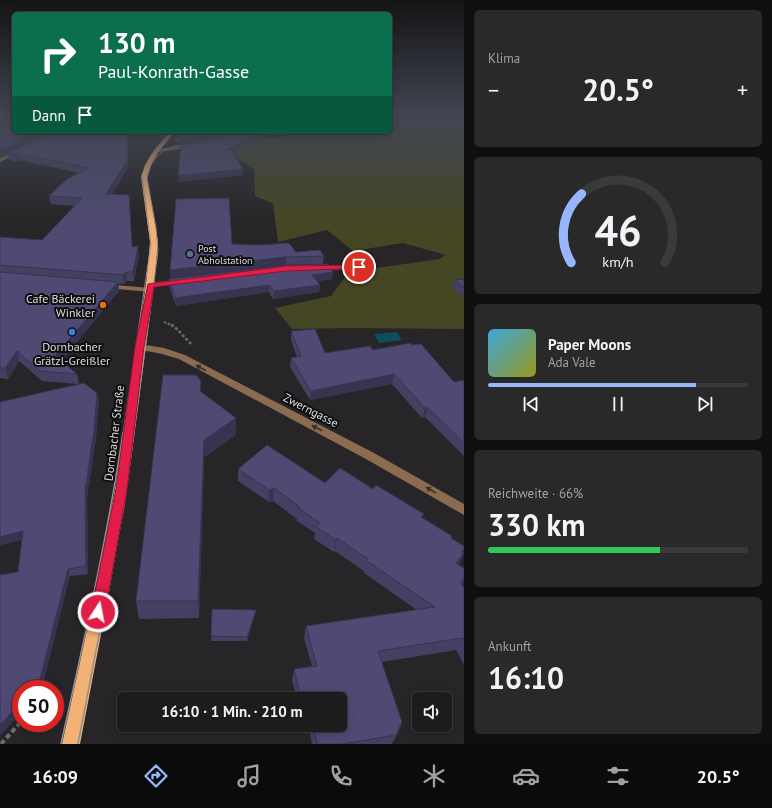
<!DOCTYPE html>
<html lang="de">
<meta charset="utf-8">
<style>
body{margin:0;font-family:"PT Sans",sans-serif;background:#2a292a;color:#f1f3f6;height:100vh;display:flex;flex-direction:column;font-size:15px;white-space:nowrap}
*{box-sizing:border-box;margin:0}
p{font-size:13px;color:#a0a1a4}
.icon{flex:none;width:22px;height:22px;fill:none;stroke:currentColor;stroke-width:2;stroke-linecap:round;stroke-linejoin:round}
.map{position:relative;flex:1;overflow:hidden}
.drawer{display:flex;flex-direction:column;gap:10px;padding:10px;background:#100f10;width:308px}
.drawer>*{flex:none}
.guide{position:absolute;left:12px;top:12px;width:380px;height:122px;border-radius:6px;box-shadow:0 2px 10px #0003,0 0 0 1px #3b3a3b;background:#0b6e4f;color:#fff;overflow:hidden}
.buttons{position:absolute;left:412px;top:692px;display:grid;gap:8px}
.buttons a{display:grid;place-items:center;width:40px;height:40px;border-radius:6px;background:#1d1c1d;box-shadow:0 2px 10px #0003,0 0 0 1px #3b3a3b;font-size:20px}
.speed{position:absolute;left:12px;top:680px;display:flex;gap:8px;font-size:20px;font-weight:700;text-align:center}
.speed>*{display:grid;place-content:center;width:52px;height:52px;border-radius:50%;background:#1d1c1d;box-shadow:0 2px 10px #0003,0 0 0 1px #3b3a3b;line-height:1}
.speed .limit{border:6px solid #d22;background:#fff;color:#111}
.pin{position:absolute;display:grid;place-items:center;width:34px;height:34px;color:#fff;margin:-17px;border:2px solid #fff;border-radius:50%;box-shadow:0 1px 4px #0007}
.me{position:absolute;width:44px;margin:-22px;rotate:11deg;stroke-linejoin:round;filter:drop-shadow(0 0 3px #0008)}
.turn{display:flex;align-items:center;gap:14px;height:84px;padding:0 20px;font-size:18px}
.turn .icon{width:52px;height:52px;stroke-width:2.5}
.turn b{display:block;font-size:28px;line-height:34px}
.then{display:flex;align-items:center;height:38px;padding:0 20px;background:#0003;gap:8px;font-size:15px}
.big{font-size:30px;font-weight:800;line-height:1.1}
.drawer .card{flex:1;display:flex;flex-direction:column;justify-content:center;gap:6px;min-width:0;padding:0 14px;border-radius:6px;background:#2a292a}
.drawer .dial{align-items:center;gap:0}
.dial svg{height:104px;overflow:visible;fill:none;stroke:#3b3a3b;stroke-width:7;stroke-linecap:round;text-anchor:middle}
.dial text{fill:#f1f3f6;stroke:none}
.song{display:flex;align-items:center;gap:12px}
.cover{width:48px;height:48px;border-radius:6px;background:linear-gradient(135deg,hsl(200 70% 55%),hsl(60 70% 35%))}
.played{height:4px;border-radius:2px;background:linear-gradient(90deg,#97b6fd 80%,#3b3a3b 80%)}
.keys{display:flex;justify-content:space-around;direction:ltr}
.heat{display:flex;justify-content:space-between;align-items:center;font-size:22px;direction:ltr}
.charge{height:6px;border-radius:3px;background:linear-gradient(90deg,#34c759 66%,#3b3a3b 0)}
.trip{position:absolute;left:117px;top:692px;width:230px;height:40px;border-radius:6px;background:#1d1c1d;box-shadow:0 2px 10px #0003,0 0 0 1px #3b3a3b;font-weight:800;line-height:40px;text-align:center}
.menu{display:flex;height:64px;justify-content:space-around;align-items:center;background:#0c0b0c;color:#a0a1a4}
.menu .icon{width:28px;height:28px}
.menu .on{color:#97b6fd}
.menu b{font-size:18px;color:#f1f3f6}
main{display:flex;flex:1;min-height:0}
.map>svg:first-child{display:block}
</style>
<main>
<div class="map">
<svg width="464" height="744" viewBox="0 0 464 744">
<rect width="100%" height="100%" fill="#272527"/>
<!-- green -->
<path fill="#454624" d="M 390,117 L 464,117 L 464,329 L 347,328 L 292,329 L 275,308 L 331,296 L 349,272 L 439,259 L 446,255 L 403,243 L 353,251 L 327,230 L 278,242 L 273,203 L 255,196 L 254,170 L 232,154 L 213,149 L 252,135 L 274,139 L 299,132 L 390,132 Z"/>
<!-- water -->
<path fill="#0d4f5f" d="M 397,332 L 402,340 L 379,343 L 374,334 Z"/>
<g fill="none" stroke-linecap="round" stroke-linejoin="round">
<!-- path-far2 -->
<path stroke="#6d6b6d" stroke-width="2" stroke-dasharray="2.5 1.5" stroke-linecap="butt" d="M 164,322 L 174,326"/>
<!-- path-far1 -->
<path stroke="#6d6b6d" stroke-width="2.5" stroke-dasharray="3 2" stroke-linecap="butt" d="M 171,325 L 174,326 L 191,344"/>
<!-- path -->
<path stroke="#6d6b6d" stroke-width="4" stroke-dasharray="5 3" stroke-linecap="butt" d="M 1,744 L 21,722"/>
<!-- minor -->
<g fill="#8b6c50" fill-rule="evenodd">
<path d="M 194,144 L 196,145 L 196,147 L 157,152 L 154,150 Z"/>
<path d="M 18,150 L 23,151 L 0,162 L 0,158 Z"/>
<path d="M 359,265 L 362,265 L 362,269 L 317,270 L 313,268 L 317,266 Z"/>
<path d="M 182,279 L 186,281 L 185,283 L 150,287 L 146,285 L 150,283 Z"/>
<path d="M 103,284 L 150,288 L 154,290 L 150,292 L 106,288 L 103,288 Z"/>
<path d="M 140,344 L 164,348 L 185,355 L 374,453 L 464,504 L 464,515 L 366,459 L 179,359 L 162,354 L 137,349 L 135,347 L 137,345 Z"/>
</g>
<!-- major -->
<path fill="#f2b175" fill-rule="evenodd" d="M 170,132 L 175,132 L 159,151 L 151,165 L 147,177 L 158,242 L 154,285 L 127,489 L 108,598 L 80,744 L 62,744 L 94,598 L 115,489 L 146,285 L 150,242 L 141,177 L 145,165 L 154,150 Z"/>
<!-- tram-far1 -->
<g stroke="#918f91" stroke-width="1">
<path d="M 151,155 L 173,132"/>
<path d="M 123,434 L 151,244 L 142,177"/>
<path d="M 134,434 L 158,251 L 156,228 L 147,178 L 151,165 L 157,156 L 165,150 L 175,146 L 221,139 L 226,136 L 227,132"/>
</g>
<!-- tram -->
<g stroke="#918f91" stroke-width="1.5">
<path d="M 61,744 C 84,641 107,538 123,433"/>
<path d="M 78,744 L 124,506 L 134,433"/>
</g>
</g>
<!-- wall -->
<g fill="#444063">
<path d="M 0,117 L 128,167 L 112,194 L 129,195 L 132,247 L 139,255 L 134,281 L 127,281 L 124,284 L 118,284 L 119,291 L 61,361 L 77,374 L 79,384 L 99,400 L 96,438 L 87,498 L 88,574 L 70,576 L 21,713 L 0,735 L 0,575 L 18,572 L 22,539 L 0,545 L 0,402 L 78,384 L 42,381 L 19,361 L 8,379 L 0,378 L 0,237 L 42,240 L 75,206 L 51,204 L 49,196 L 79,173 L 20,160 L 17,162 L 9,160 L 7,154 L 0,157 Z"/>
<path d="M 178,132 L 229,132 L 228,133 L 219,139 L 182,144 L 182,142 L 176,142 L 176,137 Z"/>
<path d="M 235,132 L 288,132 L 271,136 L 265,134 L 232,152 L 243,175 L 178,182 L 222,139 Z"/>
<path d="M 232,244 L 324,256 L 323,264 L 333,272 L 332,279 L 318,281 L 320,285 L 319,292 L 273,299 L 269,292 L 176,306 L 169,286 L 169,279 L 170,279 L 170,270 Z"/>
<path d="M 464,279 L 464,297 L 453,288 L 455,280 Z"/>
<path d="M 291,331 L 325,353 L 373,350 L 412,345 L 454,382 L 464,380 L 464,456 L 425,417 L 422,418 L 392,384 L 310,400 L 290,367 L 291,358 L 297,357 L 291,340 Z"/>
<path d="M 202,392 L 236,435 L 204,457 L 199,618 L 139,619 L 136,601 Z"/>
<path d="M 238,469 L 325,483 L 373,489 L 424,514 L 422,518 L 451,538 L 464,553 L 459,565 L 463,586 L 464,588 L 464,665 L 456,650 L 382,662 L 398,733 L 392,744 L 312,744 L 308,725 L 340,725 L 340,699 L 297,699 L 292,681 L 294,669 L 312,666 L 304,638 L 306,626 L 417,610 L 364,573 L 364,571 L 335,551 L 334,552 L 314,539 L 315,533 L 297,521 L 297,519 L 273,501 L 269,502 L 238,481 Z"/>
<path d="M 256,610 L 255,614 L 247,641 L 211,641 L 211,636 Z"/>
</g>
<!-- shaded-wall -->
<g fill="#373450">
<path d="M 42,132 L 58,132 L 7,153 L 7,154 L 0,157 L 0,149 Z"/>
<path d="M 127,132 L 128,167 L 107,201 L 106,194 Z"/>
<path d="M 222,132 L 229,132 L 228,133 L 219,139 L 182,144 L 181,139 Z"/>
<path d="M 260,132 L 265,132 L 265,134 L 228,155 L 228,149 Z"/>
<path d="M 271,132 L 288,132 L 271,136 Z"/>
<path d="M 19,153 L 20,160 L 17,162 L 15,155 Z"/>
<path d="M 243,169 L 243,175 L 178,182 L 178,176 Z"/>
<path d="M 129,195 L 130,203 L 133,255 L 132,247 Z"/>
<path d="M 138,246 L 139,255 L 134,281 L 133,272 Z"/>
<path d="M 286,257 L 286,266 L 170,279 L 170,270 Z"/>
<path d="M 126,272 L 127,281 L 124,284 L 123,275 Z"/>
<path d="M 333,272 L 332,279 L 312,282 L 312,275 Z"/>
<path d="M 118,282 L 119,291 L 57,366 L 55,356 Z"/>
<path d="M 269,285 L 269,292 L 176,306 L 175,298 Z"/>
<path d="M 320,285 L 319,292 L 273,299 L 274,291 Z"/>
<path d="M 17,351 L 19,361 L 8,379 L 5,368 Z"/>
<path d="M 394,374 L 392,384 L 310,400 L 311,391 Z"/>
<path d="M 97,393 L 99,400 L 96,438 L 87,498 L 88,574 L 86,566 L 85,491 Z"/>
<path d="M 425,408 L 428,408 L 425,417 L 422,418 Z"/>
<path d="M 236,418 L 236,435 L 204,457 L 199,618 L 198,601 L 204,440 Z"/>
<path d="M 274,488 L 273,501 L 269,502 L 269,490 Z"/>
<path d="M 23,531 L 26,539 L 0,545 L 0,537 Z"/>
<path d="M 337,538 L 335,551 L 334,552 L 336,540 Z"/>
<path d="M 464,549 L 462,556 L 464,553 L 459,565 L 456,563 L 462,552 Z"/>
<path d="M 68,569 L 70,576 L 42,689 L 34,689 Z"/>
<path d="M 464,579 L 464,584 L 456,595 L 461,583 Z"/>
<path d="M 256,610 L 255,614 L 247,641 L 247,637 Z"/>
<path d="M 21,702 L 21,713 L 0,735 L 0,725 Z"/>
<path d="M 402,722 L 398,733 L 392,744 L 396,735 Z"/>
</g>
<!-- building -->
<g fill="#4f4a73" stroke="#373450">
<path d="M 0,117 L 14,117 L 14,132 L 42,132 L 0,149 Z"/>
<path d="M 56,132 L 127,132 L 128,160 L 106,194 L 129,195 L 132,247 L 138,246 L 133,272 L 126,272 L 123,275 L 0,265 L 0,237 L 42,240 L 82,198 L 49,196 L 67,179 L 88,168 L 19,153 L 15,155 L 7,153 Z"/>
<path d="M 178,132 L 222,132 L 219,134 L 181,139 L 182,137 L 176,137 Z"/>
<path d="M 235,132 L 260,132 L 228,149 L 232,151 L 243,169 L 178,176 L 181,145 L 222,139 Z"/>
<path d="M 229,198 L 232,244 L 258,245 L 289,243 L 296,252 L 320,250 L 324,256 L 286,257 L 170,270 L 176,199 Z"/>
<path d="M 328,264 L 333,272 L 312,275 L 320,285 L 274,291 L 269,285 L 175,298 L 169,279 L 287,265 Z"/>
<path d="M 0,272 L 118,282 L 55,356 L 77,374 L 40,371 L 17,351 L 5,368 L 0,368 Z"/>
<path d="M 464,279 L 464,288 L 455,280 Z"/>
<path d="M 315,329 L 325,353 L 370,346 L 373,350 L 410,343 L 412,345 L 421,344 L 454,382 L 464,380 L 464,443 L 428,408 L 425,408 L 394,374 L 311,391 L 291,358 L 301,356 L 291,331 Z"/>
<path d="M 163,375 L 196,375 L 201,381 L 200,391 L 236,418 L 204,440 L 198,601 L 136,601 Z"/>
<path d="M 84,383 L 97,393 L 94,431 L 85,491 L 86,566 L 68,569 L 39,683 L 34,689 L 21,689 L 21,702 L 0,725 L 0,575 L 18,572 L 23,531 L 0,537 L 0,402 Z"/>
<path d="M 267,445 L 325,483 L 340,468 L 373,489 L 376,485 L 424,514 L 421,517 L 452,536 L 451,538 L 464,546 L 464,549 L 462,552 L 464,553 L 456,563 L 464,568 L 464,579 L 461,583 L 464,588 L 464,642 L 462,638 L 378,651 L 402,722 L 396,735 L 343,744 L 317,744 L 313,725 L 340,725 L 340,699 L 301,699 L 294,669 L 317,666 L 306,626 L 435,607 L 367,561 L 368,559 L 337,538 L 336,540 L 316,527 L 320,523 L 298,508 L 300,507 L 274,488 L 269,490 L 238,469 Z"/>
<path d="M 212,609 L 256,610 L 247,637 L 211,636 Z"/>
</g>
<!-- one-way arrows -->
<defs><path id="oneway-solid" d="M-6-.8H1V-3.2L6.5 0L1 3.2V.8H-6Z"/></defs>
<g fill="#3a2f26">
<use href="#oneway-solid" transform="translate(201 368) rotate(-151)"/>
<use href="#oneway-solid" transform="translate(317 428) rotate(-153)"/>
<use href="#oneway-solid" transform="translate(431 490) rotate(-149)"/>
</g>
<!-- sky -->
<linearGradient id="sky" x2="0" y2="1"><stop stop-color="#151415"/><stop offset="0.53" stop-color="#414652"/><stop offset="1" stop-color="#414652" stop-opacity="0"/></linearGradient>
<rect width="464" height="221" fill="url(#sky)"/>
<!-- route -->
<path fill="#e11d48" stroke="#92132f" d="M 359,265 L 362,265 L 362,268 L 286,271 L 154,287 L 144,347 L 127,489 L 105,612 L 103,617 L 98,619 L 94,617 L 91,612 L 116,489 L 135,347 L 148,284 L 286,266 Z"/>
<!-- markers -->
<circle fill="#5c6f8a" stroke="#0f0e0f" stroke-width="1.5" cx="190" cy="254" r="4"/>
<circle fill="#e8710a" stroke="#0f0e0f" stroke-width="1.5" cx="103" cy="305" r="4"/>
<circle fill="#3f7fe0" stroke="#0f0e0f" stroke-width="1.5" cx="72" cy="332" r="4"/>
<g text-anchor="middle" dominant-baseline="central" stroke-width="4" stroke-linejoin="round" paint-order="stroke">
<!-- far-poi labels -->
<g font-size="10" fill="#dfdedf" stroke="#0f0e0f" text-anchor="start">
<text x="198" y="248">Post<tspan x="198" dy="12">Abholstation</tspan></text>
</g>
<!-- poi labels -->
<g font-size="12" fill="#dfdedf" stroke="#0f0e0f" text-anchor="end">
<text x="95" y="298">Cafe Bäckerei<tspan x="95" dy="14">Winkler</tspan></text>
<text x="72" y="346" text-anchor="middle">Dornbacher<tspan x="72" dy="14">Grätzl-Greißler</tspan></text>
</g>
<!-- street labels -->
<g font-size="12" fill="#dfdedf" stroke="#0f0e0f">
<text transform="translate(311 410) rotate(27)">Zwerngasse</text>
<text transform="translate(114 433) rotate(-83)">Dornbacher Straße</text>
</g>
</g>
</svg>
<div class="buttons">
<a><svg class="icon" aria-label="sound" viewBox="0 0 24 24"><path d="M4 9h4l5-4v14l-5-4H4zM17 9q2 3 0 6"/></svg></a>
</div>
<div class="speed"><div class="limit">50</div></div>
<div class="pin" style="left:359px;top:267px;background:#d93025"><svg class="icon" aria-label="arrive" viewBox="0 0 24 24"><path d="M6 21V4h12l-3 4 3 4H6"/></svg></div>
<svg class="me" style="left:98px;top:612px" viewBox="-20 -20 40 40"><circle r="17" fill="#e11d48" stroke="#fff" stroke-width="3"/><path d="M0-11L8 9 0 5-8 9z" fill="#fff"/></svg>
<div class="trip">16:10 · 1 Min. · 210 m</div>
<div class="guide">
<div class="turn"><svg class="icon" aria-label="right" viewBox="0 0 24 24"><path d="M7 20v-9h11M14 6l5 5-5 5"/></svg><div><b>130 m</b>Paul-Konrath-Gasse</div></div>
<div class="then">Dann<svg class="icon" aria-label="arrive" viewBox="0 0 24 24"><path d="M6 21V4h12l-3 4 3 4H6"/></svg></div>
</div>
</div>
<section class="drawer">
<div class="card"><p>Klima</p>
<div class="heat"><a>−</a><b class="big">20.5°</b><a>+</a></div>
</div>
<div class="card dial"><svg viewBox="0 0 100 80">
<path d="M14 69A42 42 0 1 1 86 69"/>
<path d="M14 69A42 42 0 0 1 22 16" stroke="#97b6fd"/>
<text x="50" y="56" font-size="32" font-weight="700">46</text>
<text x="50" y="72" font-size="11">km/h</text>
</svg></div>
<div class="card">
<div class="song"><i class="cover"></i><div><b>Paper Moons</b><p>Ada Vale</p></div></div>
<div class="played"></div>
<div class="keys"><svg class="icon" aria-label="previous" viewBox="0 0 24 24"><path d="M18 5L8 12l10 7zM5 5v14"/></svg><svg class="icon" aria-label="pause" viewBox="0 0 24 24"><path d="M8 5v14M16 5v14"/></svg><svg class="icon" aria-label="next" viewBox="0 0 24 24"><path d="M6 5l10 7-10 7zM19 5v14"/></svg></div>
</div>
<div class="card"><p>Reichweite · 66%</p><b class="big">330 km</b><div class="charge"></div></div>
<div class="card"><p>Ankunft</p><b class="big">16:10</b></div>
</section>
</main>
<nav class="menu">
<b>16:09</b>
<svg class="icon on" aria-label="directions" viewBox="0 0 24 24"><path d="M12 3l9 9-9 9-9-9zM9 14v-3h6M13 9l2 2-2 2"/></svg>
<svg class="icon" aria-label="music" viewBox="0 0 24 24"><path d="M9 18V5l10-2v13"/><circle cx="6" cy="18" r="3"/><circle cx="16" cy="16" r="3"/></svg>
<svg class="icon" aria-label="phone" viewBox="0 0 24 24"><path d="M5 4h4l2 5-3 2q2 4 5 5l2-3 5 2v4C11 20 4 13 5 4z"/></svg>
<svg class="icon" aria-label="climate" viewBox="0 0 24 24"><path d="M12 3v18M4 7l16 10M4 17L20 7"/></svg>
<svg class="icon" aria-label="car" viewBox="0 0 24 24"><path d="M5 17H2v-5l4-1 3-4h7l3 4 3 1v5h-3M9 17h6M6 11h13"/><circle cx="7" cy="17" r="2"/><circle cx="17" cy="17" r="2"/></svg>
<svg class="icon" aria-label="filters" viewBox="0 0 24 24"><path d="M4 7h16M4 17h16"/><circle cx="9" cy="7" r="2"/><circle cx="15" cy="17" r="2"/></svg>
<b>20.5°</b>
</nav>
